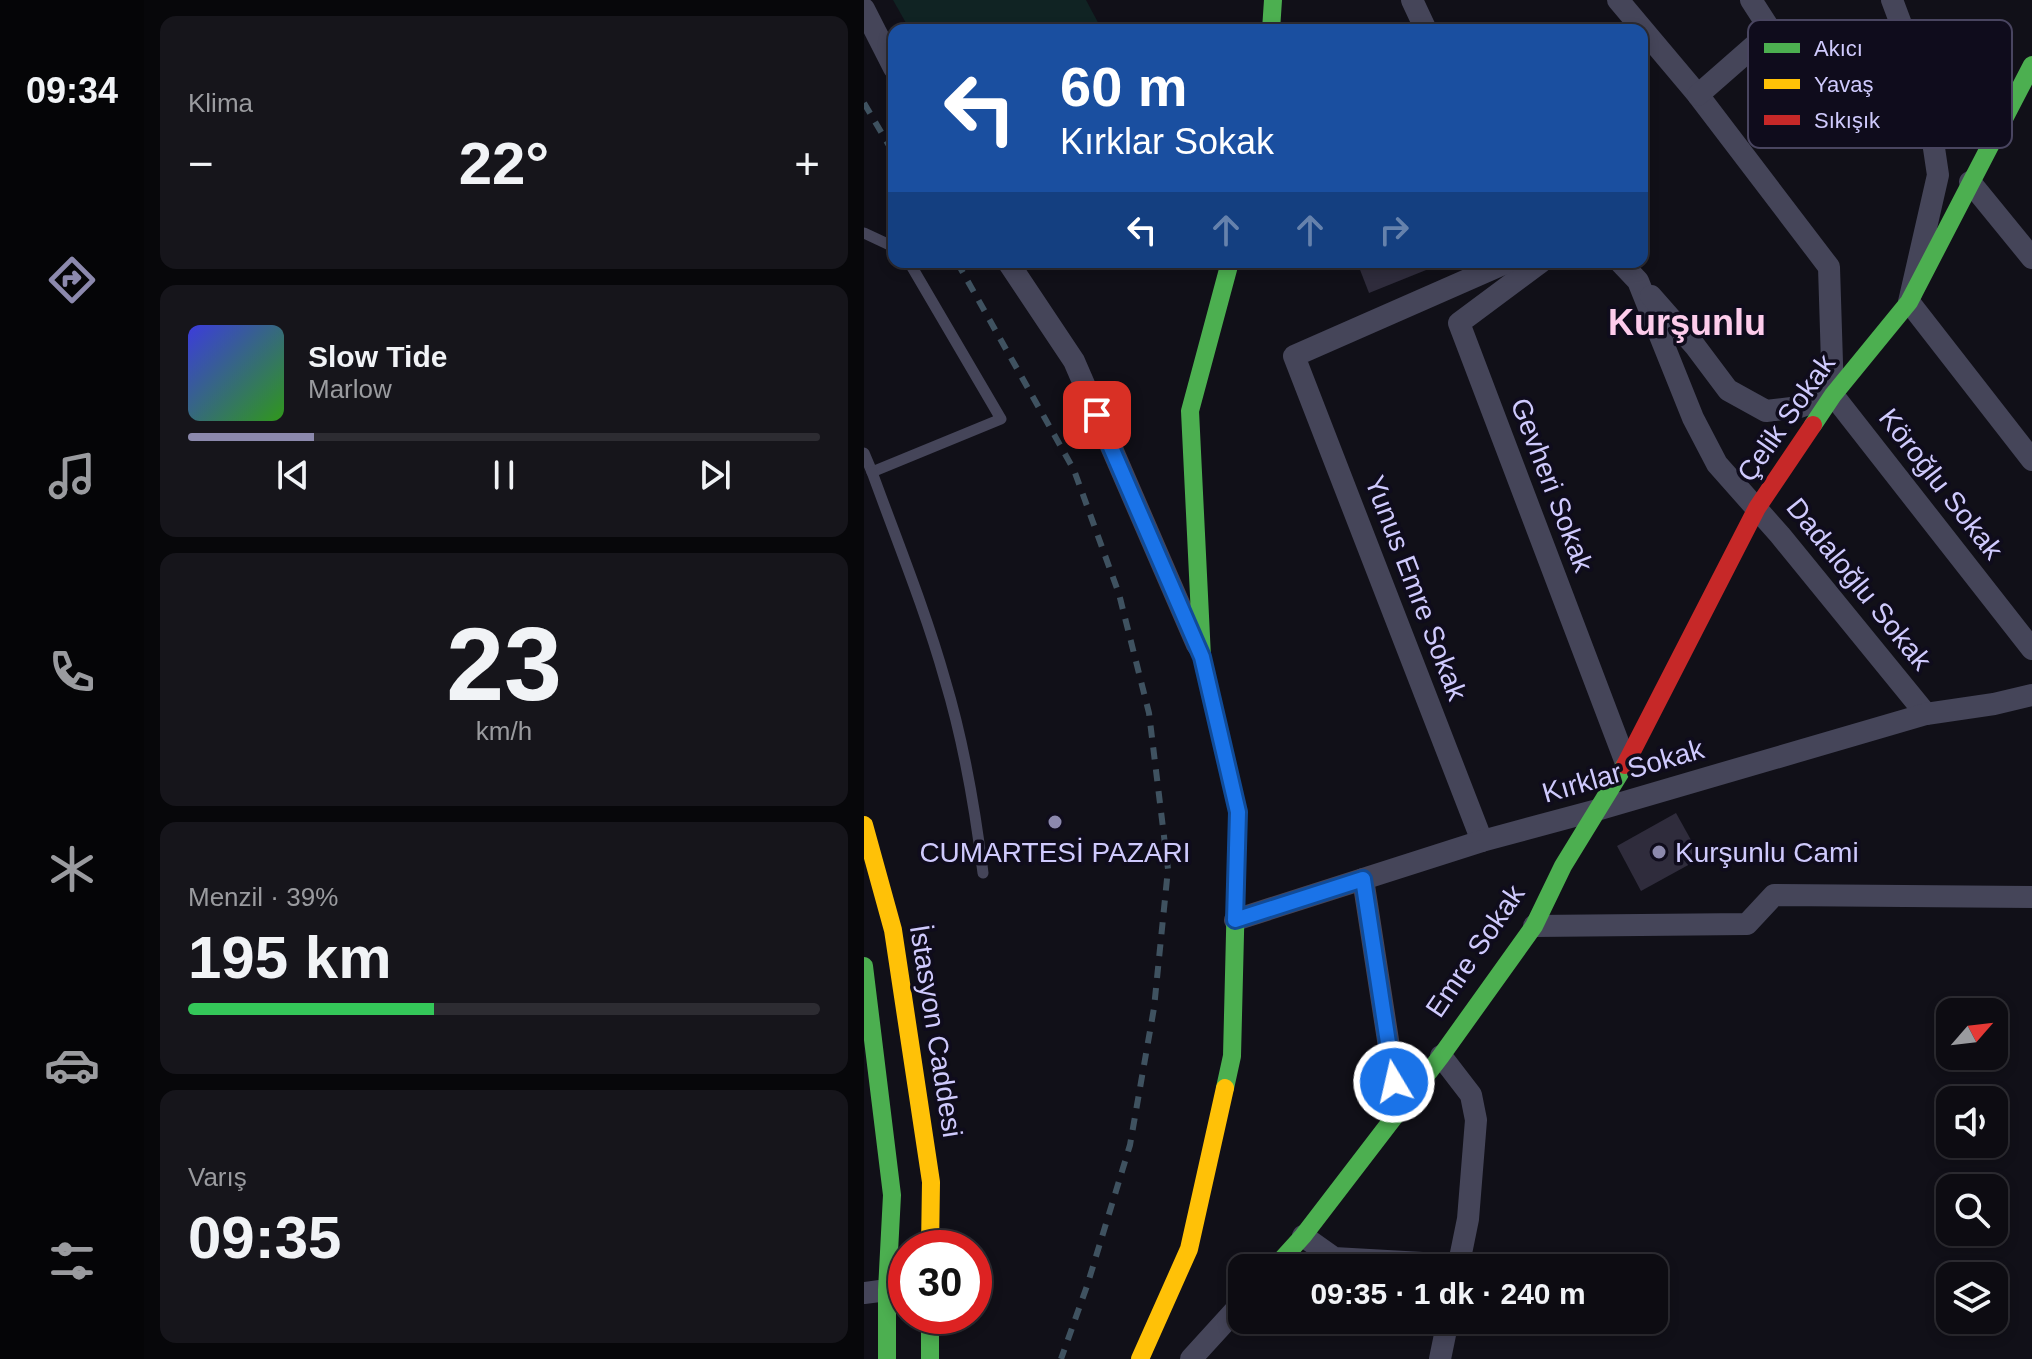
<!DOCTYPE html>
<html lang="tr">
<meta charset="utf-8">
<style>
body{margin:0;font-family:Helvetica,sans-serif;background:#16151b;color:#f1f3f6;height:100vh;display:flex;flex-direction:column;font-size:30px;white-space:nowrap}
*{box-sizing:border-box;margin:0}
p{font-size:26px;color:#9a9b9f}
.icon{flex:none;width:44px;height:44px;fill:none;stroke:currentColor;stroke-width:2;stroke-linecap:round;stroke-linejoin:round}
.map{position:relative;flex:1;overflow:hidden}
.side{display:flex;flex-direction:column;gap:16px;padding:16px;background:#07070a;width:720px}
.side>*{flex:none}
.banner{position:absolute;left:24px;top:24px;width:760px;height:244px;border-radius:16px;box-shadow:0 4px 12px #0003,0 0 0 2px #2d2c32;background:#1a4fa0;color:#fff;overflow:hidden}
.needle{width:52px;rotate:62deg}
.buttons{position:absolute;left:1072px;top:998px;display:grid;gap:16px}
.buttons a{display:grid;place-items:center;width:72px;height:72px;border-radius:16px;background:#0d0c12;box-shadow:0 4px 12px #0003,0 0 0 2px #2d2c32;font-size:40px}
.speed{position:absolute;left:24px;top:1230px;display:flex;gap:16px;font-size:40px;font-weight:700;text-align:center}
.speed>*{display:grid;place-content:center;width:104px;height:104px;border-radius:50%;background:#0d0c12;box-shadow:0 4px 12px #0003,0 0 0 2px #2d2c32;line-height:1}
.speed .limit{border:12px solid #d22;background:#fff;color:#111}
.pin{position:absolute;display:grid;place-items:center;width:68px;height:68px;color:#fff;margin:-34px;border-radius:16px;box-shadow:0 4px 12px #0006}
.me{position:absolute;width:88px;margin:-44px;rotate:351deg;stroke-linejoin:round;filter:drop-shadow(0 0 6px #0008)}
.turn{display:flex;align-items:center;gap:28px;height:168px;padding:0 40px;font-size:36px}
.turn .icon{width:104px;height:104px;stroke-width:2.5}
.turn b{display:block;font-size:56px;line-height:68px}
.lanes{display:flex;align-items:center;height:76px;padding:0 40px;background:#0003;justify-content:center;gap:40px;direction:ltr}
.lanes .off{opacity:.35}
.big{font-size:60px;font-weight:800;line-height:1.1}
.side .widget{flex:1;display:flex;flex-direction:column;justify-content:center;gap:12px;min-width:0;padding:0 28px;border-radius:16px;background:#16151b}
.side .dial{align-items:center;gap:0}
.dial b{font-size:104px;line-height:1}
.song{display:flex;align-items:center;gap:24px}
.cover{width:96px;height:96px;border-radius:12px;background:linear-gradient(135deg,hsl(240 70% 55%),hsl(110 70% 35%))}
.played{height:8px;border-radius:4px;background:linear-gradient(90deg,#8c89ad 20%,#2d2c32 20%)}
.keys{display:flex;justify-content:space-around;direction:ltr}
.heat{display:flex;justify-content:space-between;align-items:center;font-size:44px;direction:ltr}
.charge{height:12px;border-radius:6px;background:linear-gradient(90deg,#34c759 39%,#2d2c32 0)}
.trip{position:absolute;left:364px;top:1254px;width:440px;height:80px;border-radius:16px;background:#0d0c12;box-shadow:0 4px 12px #0003,0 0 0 2px #2d2c32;font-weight:800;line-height:80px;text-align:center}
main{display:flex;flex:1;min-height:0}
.tab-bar{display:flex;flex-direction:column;width:144px;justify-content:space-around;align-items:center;background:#050507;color:#9a9b9f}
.tab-bar .icon{width:56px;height:56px}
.tab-bar .on{color:#8c89ad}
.tab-bar b{font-size:36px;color:#f1f3f6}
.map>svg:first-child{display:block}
</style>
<main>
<nav class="tab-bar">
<b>09:34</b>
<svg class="icon on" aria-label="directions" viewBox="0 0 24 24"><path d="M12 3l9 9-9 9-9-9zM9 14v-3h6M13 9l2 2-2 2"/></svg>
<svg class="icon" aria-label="music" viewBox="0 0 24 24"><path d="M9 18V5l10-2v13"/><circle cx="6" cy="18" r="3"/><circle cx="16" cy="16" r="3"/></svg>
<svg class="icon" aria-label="phone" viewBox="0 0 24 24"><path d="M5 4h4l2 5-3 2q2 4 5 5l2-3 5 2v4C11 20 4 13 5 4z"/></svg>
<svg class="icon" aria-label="climate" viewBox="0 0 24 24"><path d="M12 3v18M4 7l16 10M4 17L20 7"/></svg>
<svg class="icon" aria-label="car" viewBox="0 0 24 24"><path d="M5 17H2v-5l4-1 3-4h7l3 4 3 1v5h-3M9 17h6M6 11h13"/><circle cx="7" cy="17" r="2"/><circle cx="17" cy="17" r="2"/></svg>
<svg class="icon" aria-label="filters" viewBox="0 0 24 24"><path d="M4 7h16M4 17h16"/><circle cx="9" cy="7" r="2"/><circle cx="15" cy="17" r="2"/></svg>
</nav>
<section class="side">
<div class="widget"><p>Klima</p>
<div class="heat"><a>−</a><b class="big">22°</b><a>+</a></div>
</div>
<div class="widget">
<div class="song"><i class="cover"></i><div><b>Slow Tide</b><p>Marlow</p></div></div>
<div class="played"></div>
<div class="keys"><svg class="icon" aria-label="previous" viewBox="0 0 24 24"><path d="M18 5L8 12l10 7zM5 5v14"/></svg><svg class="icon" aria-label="pause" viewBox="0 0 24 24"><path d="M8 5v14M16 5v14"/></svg><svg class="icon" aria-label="next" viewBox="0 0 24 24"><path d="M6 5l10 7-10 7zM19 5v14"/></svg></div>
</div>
<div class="widget dial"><b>23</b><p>km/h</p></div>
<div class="widget"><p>Menzil · 39%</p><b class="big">195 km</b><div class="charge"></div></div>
<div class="widget"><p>Varış</p><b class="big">09:35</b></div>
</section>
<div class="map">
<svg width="1168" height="1359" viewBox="0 0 1168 1359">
<rect width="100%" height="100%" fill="#111018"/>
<!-- green -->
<path fill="#102323" d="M 29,0 L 222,0 L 238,30 L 46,30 Z"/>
<!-- building -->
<g fill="#2f2c3c">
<path d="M 493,262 L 582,262 L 505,293 Z"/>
<path d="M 812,813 L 837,858 L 777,891 L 753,846 Z"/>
</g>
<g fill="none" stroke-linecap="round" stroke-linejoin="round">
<!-- lane -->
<g stroke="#454559" stroke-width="11">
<path d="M 0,233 L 30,247"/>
<path d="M 0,453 L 8,472 L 137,419 L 45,262"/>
<path d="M 8,472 C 33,541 61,609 81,680 C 100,743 111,808 119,873"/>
</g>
<!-- street -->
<g stroke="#454559" stroke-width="22">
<path d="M 548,0 L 562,30"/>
<path d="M 754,0 L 834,95 L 965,267 L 969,395"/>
<path d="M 1028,0 L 1061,88 L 1074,175 L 1045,302 L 1168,460"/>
<path d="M 0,9 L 30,68"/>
<path d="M 834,95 L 907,31 L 887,0"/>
<path d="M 1106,182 L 1168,258"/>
<path d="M 144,262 L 210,361 L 333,645"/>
<path d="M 677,262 L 595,323 L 762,763"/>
<path d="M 756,262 L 774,281 L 829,418 L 853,464 L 916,535 L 1062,714"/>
<path d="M 787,296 L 831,346 L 864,390 L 902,411 L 936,407 L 969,395"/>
<path d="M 969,395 L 1168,649"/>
<path d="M 618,841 L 430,356 L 644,262"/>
<path d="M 499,879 L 535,1111"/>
<path d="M 371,920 L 618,841 L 733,810 L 1062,714 L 1130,704 L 1168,695"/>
<path d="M 670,926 L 883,924 L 910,895 L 1168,897"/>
<path d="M 577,1056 L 607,1095 L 612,1120 L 604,1219 L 594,1268"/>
<path d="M 439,1236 L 470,1258 L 594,1265"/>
<path d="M 0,1293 L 23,1290"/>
<path d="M 327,1359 L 378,1303"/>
<path d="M 576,1359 L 584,1320"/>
</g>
<!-- fast -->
<g stroke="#4caf50" stroke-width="18">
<path d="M 407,30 L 409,0"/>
<path d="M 949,425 L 969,395 L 1045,302 L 1168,65"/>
<path d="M 0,966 L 28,1195 L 23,1290 L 23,1359"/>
<path d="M 361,1088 L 368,1056 L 374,812 L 338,657 L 326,411 L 366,262"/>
<path d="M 410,1268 L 439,1236 L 577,1056 L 670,926 L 699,866 L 761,765"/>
<path d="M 66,1316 L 66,1359"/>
</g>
<!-- slow -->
<g stroke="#ffc107" stroke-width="18">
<path d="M 0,825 L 29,930 L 67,1182 L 66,1248"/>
<path d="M 276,1359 L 325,1249 L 361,1088"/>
</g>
<!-- jam -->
<path stroke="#c62828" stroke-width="18" d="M 761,765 L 893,508 L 949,425"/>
<!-- rail -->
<g stroke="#3f5260" stroke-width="6" stroke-dasharray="12 10" stroke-linecap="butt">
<path d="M 0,103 L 30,154"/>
<path d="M 93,262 L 210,470 L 255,594 L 285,713 L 304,869 L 290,1008 L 266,1145 L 223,1286 L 197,1359"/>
</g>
</g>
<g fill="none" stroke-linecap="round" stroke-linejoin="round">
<!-- route casing -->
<g stroke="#114b97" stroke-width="20">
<path id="route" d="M 233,415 L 338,657 L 374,812 L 371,920 L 499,879 L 530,1082"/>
</g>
<!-- route -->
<use href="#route" stroke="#1a73e8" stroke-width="14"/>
</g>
<!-- markers -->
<g fill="#8c89ad" stroke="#0f0c1c" stroke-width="3">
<circle cx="191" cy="822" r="8"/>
<circle cx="795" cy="852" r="8"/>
</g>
<g text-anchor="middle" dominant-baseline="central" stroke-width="7" stroke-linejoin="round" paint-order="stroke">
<!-- street labels -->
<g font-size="28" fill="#cfcafd" stroke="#0f0c1c">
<text transform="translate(922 418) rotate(-55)">Çelik Sokak</text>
<text transform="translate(1077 484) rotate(52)">Köroğlu Sokak</text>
<text transform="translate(688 485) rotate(69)">Gevheri Sokak</text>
<text transform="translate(995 584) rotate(51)">Dadaloğlu Sokak</text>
<text transform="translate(552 588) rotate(69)">Yunus Emre Sokak</text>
<text transform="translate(759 771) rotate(-16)">Kırklar Sokak</text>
<text transform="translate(611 951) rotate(-56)">Emre Sokak</text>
<text transform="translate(72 1031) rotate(81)">İstasyon Caddesi</text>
</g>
<!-- poi labels -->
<g font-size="28" fill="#cfcafd" stroke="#0f0c1c">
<text x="191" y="852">CUMARTESİ PAZARI</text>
<text x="811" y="852" text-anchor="start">Kurşunlu Cami</text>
</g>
<!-- district labels -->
<g font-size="36" font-weight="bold" fill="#fdcceb" stroke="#0f0c1c">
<text x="823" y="322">Kurşunlu</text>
</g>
</g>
<!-- legend -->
<rect x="884" y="20" width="264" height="128" rx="12" fill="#0f0c1c" stroke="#494560" stroke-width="2"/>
<rect x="900" y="43" width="36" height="10" fill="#4caf50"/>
<rect x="900" y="79" width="36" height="10" fill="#ffc107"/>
<rect x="900" y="115" width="36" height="10" fill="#c62828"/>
<g font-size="22" fill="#cfcafd">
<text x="950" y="56">Akıcı</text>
<text x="950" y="92">Yavaş</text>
<text x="950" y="128">Sıkışık</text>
</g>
</svg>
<div class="buttons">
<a><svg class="needle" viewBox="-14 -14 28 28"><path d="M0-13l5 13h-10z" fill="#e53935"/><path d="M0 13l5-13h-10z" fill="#9a9b9f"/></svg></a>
<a><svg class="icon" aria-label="sound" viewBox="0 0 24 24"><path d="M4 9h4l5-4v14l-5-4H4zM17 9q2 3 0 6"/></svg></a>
<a><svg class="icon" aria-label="search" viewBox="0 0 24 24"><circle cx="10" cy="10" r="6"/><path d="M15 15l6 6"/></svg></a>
<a><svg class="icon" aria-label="layers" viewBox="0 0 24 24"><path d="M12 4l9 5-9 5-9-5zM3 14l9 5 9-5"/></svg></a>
</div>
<div class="speed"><div class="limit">30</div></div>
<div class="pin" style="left:233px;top:415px;background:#d93025"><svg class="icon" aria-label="arrive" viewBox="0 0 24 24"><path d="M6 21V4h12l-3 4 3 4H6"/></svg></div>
<svg class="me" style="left:530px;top:1082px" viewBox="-20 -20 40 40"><circle r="17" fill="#1a73e8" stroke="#fff" stroke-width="3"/><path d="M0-11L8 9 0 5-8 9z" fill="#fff"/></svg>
<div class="trip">09:35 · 1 dk · 240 m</div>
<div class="banner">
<div class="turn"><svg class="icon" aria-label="left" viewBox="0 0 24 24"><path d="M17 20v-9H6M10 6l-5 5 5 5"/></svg><div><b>60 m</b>Kırklar Sokak</div></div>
<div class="lanes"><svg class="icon" aria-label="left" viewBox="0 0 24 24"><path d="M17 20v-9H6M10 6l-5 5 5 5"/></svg><svg class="icon off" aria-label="ahead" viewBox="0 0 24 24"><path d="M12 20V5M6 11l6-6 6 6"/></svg><svg class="icon off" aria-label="ahead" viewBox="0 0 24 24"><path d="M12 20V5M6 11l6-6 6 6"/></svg><svg class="icon off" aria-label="right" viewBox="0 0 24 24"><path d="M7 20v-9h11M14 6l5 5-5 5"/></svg></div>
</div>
</div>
</main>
